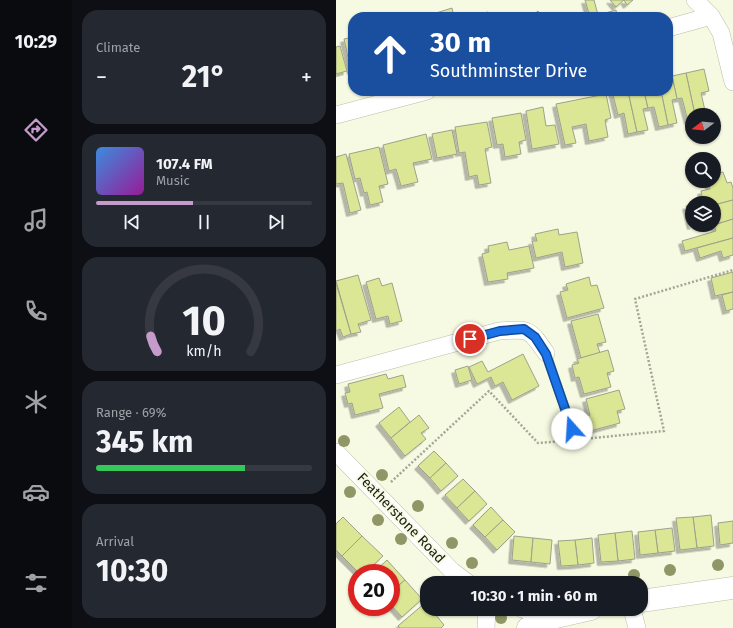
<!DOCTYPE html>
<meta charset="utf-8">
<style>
body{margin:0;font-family:"Fira Sans",sans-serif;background:#242831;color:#f1f3f6;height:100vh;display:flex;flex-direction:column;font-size:15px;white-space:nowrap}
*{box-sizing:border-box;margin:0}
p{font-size:13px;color:#9ea1a6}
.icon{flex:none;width:22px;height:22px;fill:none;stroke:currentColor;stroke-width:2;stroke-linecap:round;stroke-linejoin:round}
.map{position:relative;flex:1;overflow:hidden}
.details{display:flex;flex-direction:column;gap:10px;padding:10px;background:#0d0f14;width:264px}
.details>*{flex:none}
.banner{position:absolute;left:12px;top:12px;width:325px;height:84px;border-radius:16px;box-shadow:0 1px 3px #0004;background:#1a4fa0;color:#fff;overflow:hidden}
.needle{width:26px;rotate:254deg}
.controls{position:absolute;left:349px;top:108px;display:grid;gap:8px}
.controls a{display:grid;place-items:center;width:36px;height:36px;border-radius:50%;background:#171b24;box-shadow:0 1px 3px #0004;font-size:20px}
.speed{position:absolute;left:12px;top:564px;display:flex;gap:8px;font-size:20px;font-weight:700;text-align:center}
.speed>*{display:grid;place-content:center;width:52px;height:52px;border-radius:50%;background:#171b24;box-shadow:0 1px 3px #0004;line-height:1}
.speed .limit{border:6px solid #d22;background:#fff;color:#111}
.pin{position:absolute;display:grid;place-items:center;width:34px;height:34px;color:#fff;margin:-17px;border:2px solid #fff;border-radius:50%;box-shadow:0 1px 4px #0007}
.me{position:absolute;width:44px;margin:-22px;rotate:341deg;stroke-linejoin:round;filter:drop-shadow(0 0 3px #0008)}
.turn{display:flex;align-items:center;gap:14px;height:84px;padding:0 16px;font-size:18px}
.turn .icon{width:52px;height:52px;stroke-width:2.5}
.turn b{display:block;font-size:28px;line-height:34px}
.big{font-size:30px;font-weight:700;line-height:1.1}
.details .card{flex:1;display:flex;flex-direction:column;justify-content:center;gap:6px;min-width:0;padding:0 14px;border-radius:16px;background:#242831}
.details .dial{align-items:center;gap:0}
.dial svg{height:104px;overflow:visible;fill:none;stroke:#363941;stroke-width:7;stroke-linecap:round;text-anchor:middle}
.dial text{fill:#f1f3f6;stroke:none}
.song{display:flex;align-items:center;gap:12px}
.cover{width:48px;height:48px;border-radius:6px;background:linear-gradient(135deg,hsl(210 70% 55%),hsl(300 70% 35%))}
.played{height:4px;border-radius:2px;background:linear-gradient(90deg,#c59bcc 45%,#363941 45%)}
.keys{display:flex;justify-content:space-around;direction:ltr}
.heat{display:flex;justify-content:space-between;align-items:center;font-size:22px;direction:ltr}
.charge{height:6px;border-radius:3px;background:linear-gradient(90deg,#34c759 69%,#363941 0)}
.trip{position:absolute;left:84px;top:576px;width:228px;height:40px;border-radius:16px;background:#171b24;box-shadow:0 1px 3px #0004;font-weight:700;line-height:40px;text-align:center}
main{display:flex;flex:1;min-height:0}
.menu{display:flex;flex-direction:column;width:72px;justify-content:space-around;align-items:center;background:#090b0e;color:#9ea1a6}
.menu .icon{width:28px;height:28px}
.menu .active{color:#c59bcc}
.menu b{font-size:18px;color:#f1f3f6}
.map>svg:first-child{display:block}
</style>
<main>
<nav class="menu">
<b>10:29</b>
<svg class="icon active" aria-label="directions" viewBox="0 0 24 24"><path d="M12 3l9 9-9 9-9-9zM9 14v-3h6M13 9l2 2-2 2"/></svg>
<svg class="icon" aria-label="music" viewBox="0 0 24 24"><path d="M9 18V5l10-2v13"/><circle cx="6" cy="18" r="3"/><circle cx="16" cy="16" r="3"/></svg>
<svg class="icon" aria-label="phone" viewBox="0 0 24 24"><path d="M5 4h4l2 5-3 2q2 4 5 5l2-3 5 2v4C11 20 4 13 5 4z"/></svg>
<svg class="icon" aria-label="climate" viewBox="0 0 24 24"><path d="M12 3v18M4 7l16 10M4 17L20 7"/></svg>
<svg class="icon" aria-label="car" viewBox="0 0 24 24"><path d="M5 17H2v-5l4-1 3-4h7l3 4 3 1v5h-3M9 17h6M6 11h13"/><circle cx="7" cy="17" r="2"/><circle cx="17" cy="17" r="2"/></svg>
<svg class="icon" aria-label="filters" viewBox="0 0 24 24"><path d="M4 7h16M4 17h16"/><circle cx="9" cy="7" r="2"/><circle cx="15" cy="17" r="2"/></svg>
</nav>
<section class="details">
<div class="card"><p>Climate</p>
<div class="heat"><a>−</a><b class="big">21°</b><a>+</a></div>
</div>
<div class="card">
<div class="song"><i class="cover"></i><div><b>107.4 FM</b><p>Music</p></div></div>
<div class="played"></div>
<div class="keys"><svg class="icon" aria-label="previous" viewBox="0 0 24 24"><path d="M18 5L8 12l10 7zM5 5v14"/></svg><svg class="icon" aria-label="pause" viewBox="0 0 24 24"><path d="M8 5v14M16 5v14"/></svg><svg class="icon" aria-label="next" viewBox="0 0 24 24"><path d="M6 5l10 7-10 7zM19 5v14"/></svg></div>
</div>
<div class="card dial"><svg viewBox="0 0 100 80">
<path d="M14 69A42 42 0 1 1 86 69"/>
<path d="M14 69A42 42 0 0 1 9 57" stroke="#c59bcc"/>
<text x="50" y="56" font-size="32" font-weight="700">10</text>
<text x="50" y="72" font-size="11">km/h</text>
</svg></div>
<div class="card"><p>Range · 69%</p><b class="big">345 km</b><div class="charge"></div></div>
<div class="card"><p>Arrival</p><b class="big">10:30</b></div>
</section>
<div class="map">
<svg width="397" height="628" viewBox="0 0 397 628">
<defs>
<filter id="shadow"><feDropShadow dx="-3.5" dy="3.5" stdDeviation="0" flood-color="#0004"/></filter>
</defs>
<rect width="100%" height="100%" fill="#f6fae2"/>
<!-- building -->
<g fill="#dce795" stroke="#9da18c" filter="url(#shadow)">
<path d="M 249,0 L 258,0 L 262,15 L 280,10 L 281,17 L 254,17 Z"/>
<path d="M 274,0 L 297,0 L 291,5 L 288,0 L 280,7 Z"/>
<path d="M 116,8 L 118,17 L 101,17 L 100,13 Z"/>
<path d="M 202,11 L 207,17 L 194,17 Z"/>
<path d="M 152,12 L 153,17 L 132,17 Z"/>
<path d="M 61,13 L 62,17 L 52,17 L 51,16 Z"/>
<path d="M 17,37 L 17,70 L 15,71 L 8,39 Z"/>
<path d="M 4,46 L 11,71 L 0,74 L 0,47 Z"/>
<path d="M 368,69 L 373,91 L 365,93 L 370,115 L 359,115 L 350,73 Z"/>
<path d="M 350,73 L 359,115 L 356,115 L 356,120 L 352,121 L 346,98 L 341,99 L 336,76 Z"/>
<path d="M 336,76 L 341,99 L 336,100 L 341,123 L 332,125 L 325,91 L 332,91 L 332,77 Z"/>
<path d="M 276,91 L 292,91 L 301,132 L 292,134 L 288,113 L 282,115 Z"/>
<path d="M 292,91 L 308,91 L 312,108 L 307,109 L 312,130 L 301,132 Z"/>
<path d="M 308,91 L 325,91 L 332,125 L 323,127 L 318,107 L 312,108 Z"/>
<path d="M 270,94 L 275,118 L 269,120 L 272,137 L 253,141 L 250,124 L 236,127 L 240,143 L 229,145 L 220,104 Z"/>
<path d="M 207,107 L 210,126 L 219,125 L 223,144 L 196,149 L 190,111 Z"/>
<path d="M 185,113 L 190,140 L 183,142 L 185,154 L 169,157 L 167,144 L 161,145 L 156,118 Z"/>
<path d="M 151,122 L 156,147 L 149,149 L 155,183 L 143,185 L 141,175 L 133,177 L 129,152 L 123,153 L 119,127 Z"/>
<path d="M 116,130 L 121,154 L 101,158 L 96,134 Z"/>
<path d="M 90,134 L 96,159 L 77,163 L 82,182 L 65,186 L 60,169 L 53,171 L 47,145 Z"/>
<path d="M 43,147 L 52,184 L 43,186 L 47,202 L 34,205 L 31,192 L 28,193 L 24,178 L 19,179 L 13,154 Z"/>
<path d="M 10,154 L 25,210 L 14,213 L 7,183 L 0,184 L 0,157 Z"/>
<path d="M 387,172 L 391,183 L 395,182 L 397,188 L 397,200 L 378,205 L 378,203 L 362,203 L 367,201 L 365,191 L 374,189 L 372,181 L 378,181 L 378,174 Z"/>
<path d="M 397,200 L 397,219 L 378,225 L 378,205 Z"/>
<path d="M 356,205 L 356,211 L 352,213 L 350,206 Z"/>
<path d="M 356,211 L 356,225 L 358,225 L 355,226 L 352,213 Z"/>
<path d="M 397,219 L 397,238 L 349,251 L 346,241 L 380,231 L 378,225 Z"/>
<path d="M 222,229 L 223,235 L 241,232 L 247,263 L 229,267 L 226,252 L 200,258 L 196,241 L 201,241 L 199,234 Z"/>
<path d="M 397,238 L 397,255 L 387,258 L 385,251 L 364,258 L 361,248 Z"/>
<path d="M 171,242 L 173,250 L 193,246 L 198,268 L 171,273 L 172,279 L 152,282 L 146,254 L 153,252 L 152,246 Z"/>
<path d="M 397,272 L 397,292 L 379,296 L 375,278 Z"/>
<path d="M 22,275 L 35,320 L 22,324 L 25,332 L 15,334 L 0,281 Z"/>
<path d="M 253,277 L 255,286 L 261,285 L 268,308 L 231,318 L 224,292 L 232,290 L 230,284 Z"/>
<path d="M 43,278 L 46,286 L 56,283 L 66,321 L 54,324 L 52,316 L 40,319 L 30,282 Z"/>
<path d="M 0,283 L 15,334 L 7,337 L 4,329 L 0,331 Z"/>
<path d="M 397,292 L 397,309 L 390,311 L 386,295 Z"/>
<path d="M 262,314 L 270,342 L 261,344 L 264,353 L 245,358 L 235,321 Z"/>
<path d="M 272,350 L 278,371 L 271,373 L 275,387 L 248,394 L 243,377 L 239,378 L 236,365 L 243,363 L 241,359 Z"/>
<path d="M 187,354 L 203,386 L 176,400 L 167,382 L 159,386 L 155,377 L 141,384 L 133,367 L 146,361 L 152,372 Z"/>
<path d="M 132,366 L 136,380 L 123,384 L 119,370 Z"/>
<path d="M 50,374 L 52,379 L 67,375 L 70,387 L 43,394 L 47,408 L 19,415 L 16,403 L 12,404 L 9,393 L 14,392 L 12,384 Z"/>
<path d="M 283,390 L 289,409 L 281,411 L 284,423 L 254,431 L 250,416 L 254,415 L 250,399 Z"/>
<path d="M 63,407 L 74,422 L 55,438 L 43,423 Z"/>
<path d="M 83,415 L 93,428 L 85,433 L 90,439 L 69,456 L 55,438 Z"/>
<path d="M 98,451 L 110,463 L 94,478 L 82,466 Z"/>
<path d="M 110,463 L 122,476 L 105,491 L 94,478 Z"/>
<path d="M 127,479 L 139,491 L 121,508 L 109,495 Z"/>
<path d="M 139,491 L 151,504 L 133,521 L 121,508 Z"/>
<path d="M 155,507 L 167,520 L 149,537 L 137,525 Z"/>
<path d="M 375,515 L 378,546 L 361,548 L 357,517 Z"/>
<path d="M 7,517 L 26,536 L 6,556 L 0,550 L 0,524 Z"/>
<path d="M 357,517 L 361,548 L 344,550 L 340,518 Z"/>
<path d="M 167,520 L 179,532 L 161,550 L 149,537 Z"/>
<path d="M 397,521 L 397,543 L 384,545 L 382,523 Z"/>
<path d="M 336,528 L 339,551 L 322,553 L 319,530 Z"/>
<path d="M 319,530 L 322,553 L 304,555 L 302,532 Z"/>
<path d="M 296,531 L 299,559 L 282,561 L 279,533 Z"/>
<path d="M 279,533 L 282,561 L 265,562 L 262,535 Z"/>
<path d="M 26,536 L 47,556 L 29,573 L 23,573 L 6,556 Z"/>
<path d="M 178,536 L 197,538 L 195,562 L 176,560 Z"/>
<path d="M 197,538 L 216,540 L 214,564 L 195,562 Z"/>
<path d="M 256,538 L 258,563 L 242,565 L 239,540 Z"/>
<path d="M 239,540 L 242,565 L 225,566 L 222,541 Z"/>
<path d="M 51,560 L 69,580 L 55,592 L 55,573 L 37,573 Z"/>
<path d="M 69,580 L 86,599 L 66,617 L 55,605 L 55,592 Z"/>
<path d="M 89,603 L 91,605 L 91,609 L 95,609 L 108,625 L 105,628 L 64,628 L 62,626 Z"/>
</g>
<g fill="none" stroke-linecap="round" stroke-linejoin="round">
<!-- service casing -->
<g stroke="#babea8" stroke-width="10">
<path id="service" d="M 210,353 L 236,429"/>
</g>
<!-- minor casing -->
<g stroke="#babea8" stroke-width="18">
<g id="minor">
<path d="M 375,16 L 385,33 L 397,82"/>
<path d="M 332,28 L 375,16 L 359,0"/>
<path d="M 0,115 L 91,91"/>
<path d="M 0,375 L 163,331 C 193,329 193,328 210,353"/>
<path d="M 0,452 L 116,571 L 132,583"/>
<path d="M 186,609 L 220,617"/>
<path d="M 296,609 L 301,628"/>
<path d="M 150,628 L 151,609"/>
</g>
</g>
<!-- tertiary casing -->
<g stroke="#babea8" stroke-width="23">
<g id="tertiary">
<path d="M 305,601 L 397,588"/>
<path d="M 192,628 L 220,617 L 255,609"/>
</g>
</g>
<!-- path -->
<g stroke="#a4a694" stroke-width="2.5" stroke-dasharray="2 2" stroke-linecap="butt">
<path d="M 247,439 L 328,431 L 299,299 L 397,270"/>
<path d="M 55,482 L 153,391 L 202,443 L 228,441"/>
</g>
<!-- service -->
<use href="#service" stroke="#fff" stroke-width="9"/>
<!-- minor -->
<use href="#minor" stroke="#fff" stroke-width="17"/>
<!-- tertiary -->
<use href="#tertiary" stroke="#fff" stroke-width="22"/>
</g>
<!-- trees -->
<g fill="#919667">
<circle cx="8" cy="441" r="6"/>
<circle cx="46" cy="475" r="6"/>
<circle cx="14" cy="492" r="6"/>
<circle cx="82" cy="506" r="6"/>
<circle cx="42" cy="520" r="6"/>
<circle cx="65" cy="539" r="6"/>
<circle cx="116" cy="543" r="6"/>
<circle cx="136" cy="563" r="6"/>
<circle cx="382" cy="565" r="6"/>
<circle cx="334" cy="570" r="6"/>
<circle cx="298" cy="575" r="6"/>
<circle cx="165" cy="618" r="6"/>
</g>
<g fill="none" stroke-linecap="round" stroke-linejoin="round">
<!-- route casing -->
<g stroke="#114b97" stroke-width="10">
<path id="route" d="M 134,339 L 164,331 L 188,329 L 199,337 L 210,354 L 236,429"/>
</g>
<!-- route -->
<use href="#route" stroke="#1a73e8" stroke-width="7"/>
</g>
<g text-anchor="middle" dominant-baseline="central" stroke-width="4" stroke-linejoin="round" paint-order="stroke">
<!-- street labels -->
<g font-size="14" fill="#1a1b13" stroke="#f6fae2">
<text transform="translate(65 518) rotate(46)">Featherstone Road</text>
</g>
</g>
</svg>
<div class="controls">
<a><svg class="needle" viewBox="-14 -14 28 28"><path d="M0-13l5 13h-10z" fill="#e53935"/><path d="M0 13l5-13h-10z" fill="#9ea1a6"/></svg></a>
<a><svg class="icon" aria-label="search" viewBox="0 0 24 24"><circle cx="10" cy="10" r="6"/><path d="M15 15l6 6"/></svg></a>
<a><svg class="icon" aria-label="layers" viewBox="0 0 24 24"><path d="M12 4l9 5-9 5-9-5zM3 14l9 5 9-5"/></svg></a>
</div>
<div class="speed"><div class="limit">20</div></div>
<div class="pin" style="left:134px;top:339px;background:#d93025"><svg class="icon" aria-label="arrive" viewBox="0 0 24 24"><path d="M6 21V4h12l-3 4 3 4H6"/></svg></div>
<svg class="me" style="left:236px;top:429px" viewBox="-20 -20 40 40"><circle r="19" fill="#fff"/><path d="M0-13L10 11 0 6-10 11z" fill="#1a73e8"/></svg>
<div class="trip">10:30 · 1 min · 60 m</div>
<div class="banner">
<div class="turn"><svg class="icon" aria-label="ahead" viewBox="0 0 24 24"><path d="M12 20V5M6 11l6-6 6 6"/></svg><div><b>30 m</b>Southminster Drive</div></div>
</div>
</div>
</main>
